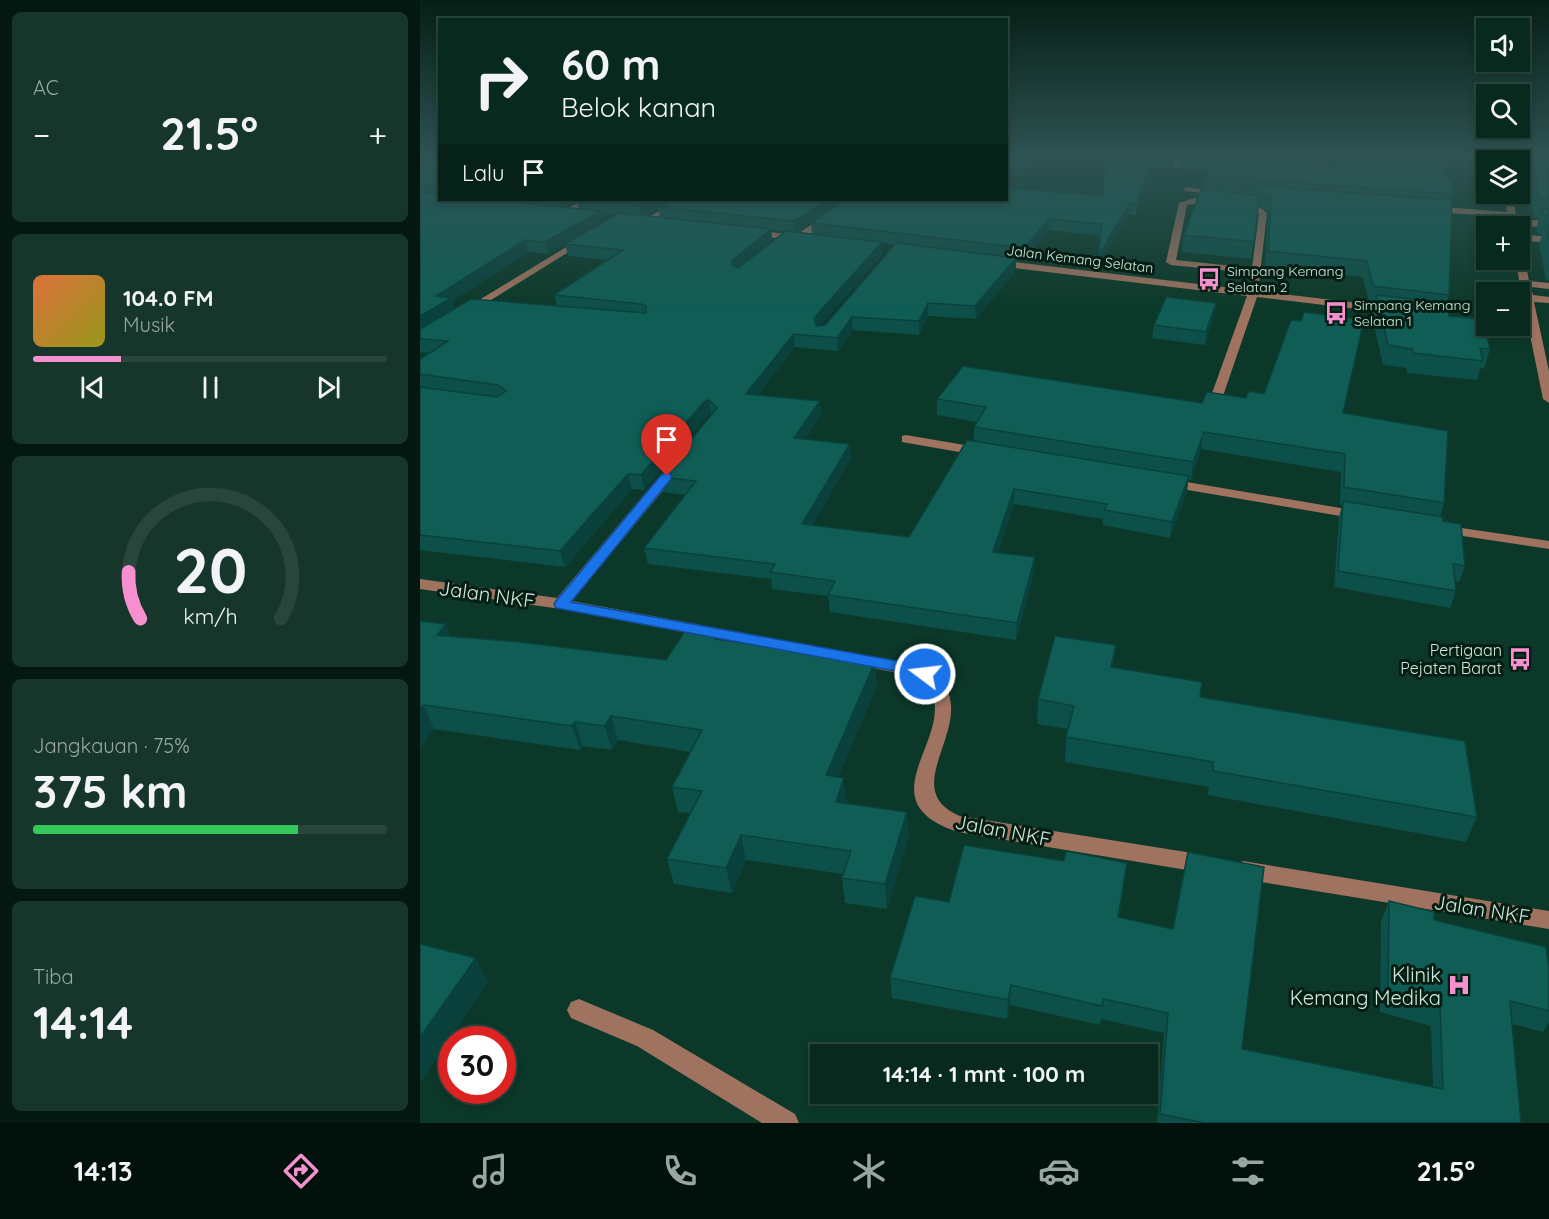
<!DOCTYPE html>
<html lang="id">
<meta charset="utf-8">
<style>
body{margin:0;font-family:Quicksand,sans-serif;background:#16362b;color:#f1f3f6;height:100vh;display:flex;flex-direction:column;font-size:22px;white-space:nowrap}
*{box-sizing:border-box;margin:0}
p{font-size:20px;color:#98a7a4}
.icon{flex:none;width:33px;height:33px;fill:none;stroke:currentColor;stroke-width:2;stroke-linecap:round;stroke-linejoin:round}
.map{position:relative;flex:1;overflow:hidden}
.sheet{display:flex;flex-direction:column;gap:12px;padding:12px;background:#041710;width:420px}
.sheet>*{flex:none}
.banner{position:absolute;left:18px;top:18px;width:570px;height:183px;border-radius:0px;box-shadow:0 3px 9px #0003,0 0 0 2px #29463c;background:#082a1e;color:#f1f3f6;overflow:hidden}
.buttons{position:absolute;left:1056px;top:18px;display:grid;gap:12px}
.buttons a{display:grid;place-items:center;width:54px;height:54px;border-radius:0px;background:#082a1e;box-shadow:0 3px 9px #0003,0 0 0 2px #29463c;font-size:30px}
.speed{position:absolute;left:18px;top:1026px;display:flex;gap:12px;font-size:30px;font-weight:700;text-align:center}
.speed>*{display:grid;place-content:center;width:78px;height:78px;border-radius:50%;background:#082a1e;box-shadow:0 3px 9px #0003,0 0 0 2px #29463c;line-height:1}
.speed .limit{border:9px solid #d22;background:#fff;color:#111}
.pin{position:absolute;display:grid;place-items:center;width:51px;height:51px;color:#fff;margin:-62px -26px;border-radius:50% 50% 50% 0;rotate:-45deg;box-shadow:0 0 6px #0007}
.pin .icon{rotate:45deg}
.me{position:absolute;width:66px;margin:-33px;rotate:285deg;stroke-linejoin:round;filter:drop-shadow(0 0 4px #0008)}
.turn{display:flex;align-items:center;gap:21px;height:126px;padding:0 24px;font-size:27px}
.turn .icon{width:78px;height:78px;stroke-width:2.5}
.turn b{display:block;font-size:42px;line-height:51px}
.then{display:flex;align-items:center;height:57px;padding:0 24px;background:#0003;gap:12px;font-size:22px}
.big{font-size:45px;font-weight:800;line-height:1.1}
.sheet .card{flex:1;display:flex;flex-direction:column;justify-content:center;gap:9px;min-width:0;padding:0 21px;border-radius:9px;background:#16362b}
.sheet .dial{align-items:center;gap:0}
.dial svg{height:156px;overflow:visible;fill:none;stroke:#29463c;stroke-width:7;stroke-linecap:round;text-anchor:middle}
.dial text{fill:#f1f3f6;stroke:none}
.song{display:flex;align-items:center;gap:18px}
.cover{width:72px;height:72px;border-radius:9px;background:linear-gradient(135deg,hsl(20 70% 55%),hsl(60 70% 35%))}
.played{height:6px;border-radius:3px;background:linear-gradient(90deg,#f790ce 25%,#29463c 25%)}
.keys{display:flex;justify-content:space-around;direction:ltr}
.heat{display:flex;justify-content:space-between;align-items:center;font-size:33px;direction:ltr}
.charge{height:9px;border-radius:4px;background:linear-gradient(90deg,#34c759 75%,#29463c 0)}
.trip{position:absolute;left:390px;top:1044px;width:348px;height:60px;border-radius:0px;background:#082a1e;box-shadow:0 3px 9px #0003,0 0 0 2px #29463c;font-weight:800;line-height:60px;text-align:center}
.dock{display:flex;height:96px;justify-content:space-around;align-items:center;background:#03110c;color:#98a7a4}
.dock .icon{width:42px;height:42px}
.dock .active{color:#f790ce}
.dock b{font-size:27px;color:#f1f3f6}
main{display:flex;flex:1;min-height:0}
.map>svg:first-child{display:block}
</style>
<main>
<section class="sheet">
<div class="card"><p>AC</p>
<div class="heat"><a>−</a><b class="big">21.5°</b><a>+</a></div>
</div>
<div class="card">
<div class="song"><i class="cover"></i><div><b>104.0 FM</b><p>Musik</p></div></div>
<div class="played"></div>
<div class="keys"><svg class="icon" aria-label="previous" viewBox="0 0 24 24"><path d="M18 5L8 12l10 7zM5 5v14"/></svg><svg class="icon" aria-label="pause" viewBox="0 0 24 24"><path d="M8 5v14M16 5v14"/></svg><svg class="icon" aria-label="next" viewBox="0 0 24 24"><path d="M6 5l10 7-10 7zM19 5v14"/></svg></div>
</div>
<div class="card dial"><svg viewBox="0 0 100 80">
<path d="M14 69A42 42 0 1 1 86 69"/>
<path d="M14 69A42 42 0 0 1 8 45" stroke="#f790ce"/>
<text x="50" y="56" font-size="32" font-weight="700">20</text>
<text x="50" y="72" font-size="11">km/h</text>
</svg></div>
<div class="card"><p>Jangkauan · 75%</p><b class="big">375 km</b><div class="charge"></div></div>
<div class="card"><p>Tiba</p><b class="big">14:14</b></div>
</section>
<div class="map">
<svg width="1129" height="1123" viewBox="0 0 1129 1123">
<rect width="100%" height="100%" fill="#0b3828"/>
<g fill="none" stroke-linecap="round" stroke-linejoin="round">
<!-- minor -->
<g fill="#a07360" fill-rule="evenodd">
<path d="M 756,156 L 764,156 L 761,166 L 757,168 L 753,166 Z"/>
<path d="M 1020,156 L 1057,156 L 1084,160 L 1066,161 Z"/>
<path d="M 1100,169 L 1129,171 L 1129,175 L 1100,173 Z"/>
<path d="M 767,187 L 798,192 L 794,194 L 764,191 L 763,189 Z"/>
<path d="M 1084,194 L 1092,194 L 1097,219 L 1129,221 L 1129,227 L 1093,226 L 1089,223 L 1088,217 L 1012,212 L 1008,209 L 1012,206 L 1087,212 Z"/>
<path d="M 774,198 L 800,203 C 791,208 778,202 767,205 L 756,260 L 832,268 L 839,214 L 834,209 L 816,206 C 826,200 839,205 847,213 L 838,291 L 971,307 L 976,310 L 971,313 L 837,297 L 803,396 L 797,400 L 791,396 L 827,296 L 578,266 L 573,263 L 578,260 L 829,290 L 831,273 L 751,265 L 746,262 L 759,203 Z"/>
<path d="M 164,200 L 173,200 L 145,215 L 138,213 Z"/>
<path d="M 260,200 L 269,200 L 228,223 L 221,221 Z"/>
<path d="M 428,200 L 437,200 L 382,240 L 331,236 L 327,233 L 331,230 L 376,235 Z"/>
<path d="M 1100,234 L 1129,237 L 1129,243 L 1100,240 Z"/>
<path d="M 161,238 L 168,240 L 50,313 L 41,311 Z"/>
<path d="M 1100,256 L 1105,259 L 1109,281 L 1129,283 L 1129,289 L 1111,287 L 1113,295 L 1129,297 L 1129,303 L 1114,302 L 1129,371 L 1129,403 L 1123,399 L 1109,330 L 1098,329 L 1093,326 L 1100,326 L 1100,323 L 1108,323 L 1095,260 L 1100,260 Z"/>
<path d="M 486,435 L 562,448 L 568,452 L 562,456 L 482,442 L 482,436 Z"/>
<path d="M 254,464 L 259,465 L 261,468 L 259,471 L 152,601 L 500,666 C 506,670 515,673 520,679 C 560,725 474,788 540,816 L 785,855 L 792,858 L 795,864 L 792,870 L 785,873 L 538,832 C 447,802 528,744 513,696 C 509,685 498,680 489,675 L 141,609 L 0,589 L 0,579 L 137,598 L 249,465 Z"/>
<path d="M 749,479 L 938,511 L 945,515 L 938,519 L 744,486 L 742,483 Z"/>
<path d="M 1021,525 L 1129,541 L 1129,549 L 1016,532 L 1014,529 Z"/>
<path d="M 823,861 L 1129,911 L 1129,929 L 823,879 L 816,876 L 813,870 L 816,864 Z"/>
<path d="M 159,999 L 233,1030 L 375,1114 L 379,1123 L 342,1123 L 217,1046 L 151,1018 L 147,1010 L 151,1002 Z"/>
</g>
</g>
<!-- wall -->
<g fill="#0d5049" fill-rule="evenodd">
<path d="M 0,156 L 20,156 L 20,200 L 425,200 L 377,232 L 392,234 L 391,223 L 586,156 L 614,157 L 589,188 L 683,196 L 686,156 L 755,156 L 753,160 L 752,168 L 736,168 L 723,190 L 716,215 L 709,214 L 678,267 L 680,236 L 629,230 L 604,260 L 596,259 L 596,270 L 556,319 L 508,316 L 499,335 L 433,330 L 418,351 L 375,347 L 338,395 L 401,415 L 385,439 L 430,444 L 431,459 L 392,525 L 489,537 L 554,441 L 554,427 L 557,422 L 517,415 L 517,399 L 782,403 L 923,413 L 1024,503 L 1020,517 L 1045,566 L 1039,582 L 1035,581 L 1036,591 L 1030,608 L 914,587 L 919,517 L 922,505 L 920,504 L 921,472 L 781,449 L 771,480 L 768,479 L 767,491 L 750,538 L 683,525 L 683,519 L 594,504 L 578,553 L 614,573 L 596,640 L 410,612 L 408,596 L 352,589 L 351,579 L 228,564 L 224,548 L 265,495 L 243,492 L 240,477 L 291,415 L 286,417 L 224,490 L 212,489 L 145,567 L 0,550 L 0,359 L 9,353 L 0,352 ZM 157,201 L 159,209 L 142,207 ZM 238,208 L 240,217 L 224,216 ZM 182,213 L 197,214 L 184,222 ZM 351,230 L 365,232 L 341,251 L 352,241 ZM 462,243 L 475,245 L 405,325 L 400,326 L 463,254 ZM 145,244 L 148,256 L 187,260 L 134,295 L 137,306 L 35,309 L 32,301 L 109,252 L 128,254 Z"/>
<path d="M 763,156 L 853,164 L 916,167 L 916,156 L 1016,156 L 1032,194 L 1030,200 L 1029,295 L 1027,303 L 1029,316 L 1070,349 L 1064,369 L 1060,368 L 1057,380 L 987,373 L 987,368 L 963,365 L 951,313 L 954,303 L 949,302 L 943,277 L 845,266 L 848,211 L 838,207 L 831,259 L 762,252 L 764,235 L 783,189 L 784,182 L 786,182 L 789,169 L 761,169 Z"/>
<path d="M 1101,156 L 1129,156 L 1128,159 L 1129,159 L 1129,281 L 1126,280 L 1119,244 L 1122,235 L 1117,233 L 1116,229 L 1119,219 L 1114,218 L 1105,176 L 1108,167 L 1104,167 Z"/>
<path d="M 796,303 L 794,316 L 785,345 L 732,338 L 734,325 Z"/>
<path d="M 0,621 L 30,636 L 246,660 L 299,640 L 457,686 L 418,777 L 427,803 L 489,836 L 467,909 L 425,903 L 422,878 L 423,874 L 326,860 L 312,893 L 254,884 L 247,859 L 271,813 L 258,812 L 252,787 L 270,752 L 198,740 L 192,750 L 163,746 L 160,750 L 14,729 L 0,748 Z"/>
<path d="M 693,668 L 780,697 L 1057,817 L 1046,842 L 788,795 L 789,787 L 645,762 L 646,737 L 648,729 L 617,724 L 618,699 Z"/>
<path d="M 644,861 L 704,883 L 699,917 L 822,1049 L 1013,1087 L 1011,1026 L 960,1012 L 961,921 L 969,901 L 1129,969 L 1129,1022 L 1123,1032 L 1092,1024 L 1101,1123 L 737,1123 L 744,1033 L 681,1019 L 680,1025 L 590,1005 L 587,1019 L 472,998 L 470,978 L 529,902 Z"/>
</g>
<!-- shaded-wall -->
<g fill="#0a413c">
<path d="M 607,156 L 614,156 L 586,191 L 586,180 Z"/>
<path d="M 737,157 L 736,168 L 723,190 L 716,215 L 717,203 L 724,179 Z"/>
<path d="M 139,200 L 157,200 L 157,201 L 141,208 Z"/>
<path d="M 232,200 L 256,200 L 238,207 L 238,208 L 222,217 L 219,205 Z"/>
<path d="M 407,200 L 425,200 L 375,233 L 374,221 Z"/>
<path d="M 710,203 L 709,214 L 678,267 L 679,255 Z"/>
<path d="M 181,211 L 184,222 L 128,254 L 125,242 Z"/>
<path d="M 629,219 L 629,230 L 604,260 L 604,248 Z"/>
<path d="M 351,229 L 352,241 L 313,273 L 312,261 Z"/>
<path d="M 105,240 L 109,252 L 32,301 L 35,311 L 0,332 L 0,316 L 16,296 Z"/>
<path d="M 462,242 L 463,254 L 395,332 L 394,318 Z"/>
<path d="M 596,258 L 596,270 L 556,319 L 555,306 Z"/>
<path d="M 508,303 L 508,316 L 499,335 L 499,321 Z"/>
<path d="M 796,303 L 794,316 L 785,345 L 786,332 Z"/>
<path d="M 432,317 L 433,330 L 418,351 L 417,338 Z"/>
<path d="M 374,334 L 375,347 L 328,408 L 326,394 Z"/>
<path d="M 289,400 L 291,415 L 286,417 L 224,490 L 221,475 L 284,402 Z"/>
<path d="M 400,401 L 401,415 L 376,453 L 374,438 Z"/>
<path d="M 784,432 L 781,449 L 771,480 L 773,462 Z"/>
<path d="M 430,444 L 431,459 L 384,540 L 382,524 Z"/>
<path d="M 208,474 L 212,489 L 145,567 L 140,551 Z"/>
<path d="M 769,476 L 767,491 L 750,538 L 752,522 Z"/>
<path d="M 594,489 L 594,504 L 573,568 L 573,552 Z"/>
<path d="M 615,557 L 614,573 L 596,640 L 597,623 Z"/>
<path d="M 26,624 L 35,648 L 17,635 Z"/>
<path d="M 696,645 L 693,669 L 691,667 Z"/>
<path d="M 455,662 L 457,686 L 409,800 L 406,775 Z"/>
<path d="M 4,705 L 14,729 L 0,748 L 0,710 Z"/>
<path d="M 191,716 L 198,740 L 192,750 L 185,726 Z"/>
<path d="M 155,722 L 163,746 L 160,750 L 152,726 Z"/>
<path d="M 424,778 L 427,802 L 419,826 L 416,802 Z"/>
<path d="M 487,812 L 489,836 L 467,909 L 465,884 Z"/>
<path d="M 321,835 L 326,860 L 312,893 L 306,868 Z"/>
<path d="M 56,958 L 68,982 L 0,1083 L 0,1037 Z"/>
<path d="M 591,985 L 590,1005 L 587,1019 L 588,1000 Z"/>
</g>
<!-- building -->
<g fill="#0f5d55" stroke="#0a413c" stroke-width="1.5">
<path d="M 0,156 L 20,156 L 20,186 L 0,184 Z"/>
<path d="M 586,156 L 607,156 L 586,180 Z"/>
<path d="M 686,156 L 752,156 L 754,158 L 737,157 L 724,179 L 717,203 L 710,203 L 679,255 L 681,224 L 629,219 L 604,248 L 391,223 L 425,200 L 586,200 L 586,188 L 683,196 Z"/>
<path d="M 763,156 L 853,156 L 853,164 L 918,167 L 918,156 L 1016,156 L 1032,183 L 1032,194 L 787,176 L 793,159 L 762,158 Z"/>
<path d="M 1111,158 L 1129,159 L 1129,200 L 1120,199 Z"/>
<path d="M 784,182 L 1032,200 L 1029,295 L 953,286 L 947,261 L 848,251 L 851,197 L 821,185 Z"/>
<path d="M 781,189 L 835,195 L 839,199 L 834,242 L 764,235 Z"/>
<path d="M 0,192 L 20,194 L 20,200 L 73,200 L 181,211 L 125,242 L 105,240 L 16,296 L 31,298 L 0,316 Z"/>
<path d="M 158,200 L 232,200 L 219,205 Z"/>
<path d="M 253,200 L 407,200 L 374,221 L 238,207 Z"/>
<path d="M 1122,209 L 1129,209 L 1129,215 L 1123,214 Z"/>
<path d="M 199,213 L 351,229 L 312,261 L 312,265 L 318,268 L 366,231 L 462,242 L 394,318 L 396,326 L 405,325 L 476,243 L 596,258 L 555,306 L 508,303 L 499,321 L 432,317 L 417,338 L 374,334 L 326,394 L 400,401 L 374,438 L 430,444 L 382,524 L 489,537 L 547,440 L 769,476 L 752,522 L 684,510 L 687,504 L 594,489 L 573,552 L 615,557 L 597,623 L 408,595 L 415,581 L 350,572 L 355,564 L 224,548 L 276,481 L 240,477 L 297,408 L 289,400 L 284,402 L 221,475 L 208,474 L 140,551 L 0,535 L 0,387 L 77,397 L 86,391 L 78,385 L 0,374 L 0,359 L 28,341 L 0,339 L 0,329 L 51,299 L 226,313 L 226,306 L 221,304 L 134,295 L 203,250 L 145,244 Z"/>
<path d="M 1125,224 L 1128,224 L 1129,241 Z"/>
<path d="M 956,295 L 1029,303 L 1029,316 L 1063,319 L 1070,349 L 1060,348 L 1063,361 L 993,353 L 992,349 L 968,345 Z"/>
<path d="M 746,297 L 796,303 L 786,332 L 734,325 Z"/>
<path d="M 884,312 L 944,320 L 923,413 L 1028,431 L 1024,503 L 924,487 L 925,454 L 784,432 L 773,462 L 554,427 L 566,407 L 517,399 L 543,366 L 782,403 L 787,392 L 826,398 L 829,391 L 844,394 L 871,320 L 881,321 Z"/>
<path d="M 923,501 L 1023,517 L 1023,521 L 1041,524 L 1045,566 L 1033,564 L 1036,591 L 918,571 Z"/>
<path d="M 0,621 L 26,624 L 17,635 L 100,642 L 246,660 L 265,631 L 298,635 L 295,639 L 455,662 L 406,775 L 424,778 L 416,802 L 487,812 L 465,884 L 422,878 L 431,851 L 321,835 L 306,868 L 247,859 L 282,791 L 252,787 L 282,730 L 191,716 L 185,726 L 155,722 L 152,726 L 4,705 L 0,710 Z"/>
<path d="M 635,636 L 696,645 L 691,667 L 782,682 L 780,697 L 1045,741 L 1057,817 L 793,771 L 793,762 L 646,737 L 654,706 L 618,699 Z"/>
<path d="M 544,845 L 644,861 L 646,851 L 707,863 L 698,917 L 753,929 L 768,852 L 844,867 L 822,1049 L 1023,1089 L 1020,1006 L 968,992 L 969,901 L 1014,912 L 1014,920 L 1126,947 L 1129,969 L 1129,1011 L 1090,1001 L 1101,1123 L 785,1123 L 740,1114 L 748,1013 L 683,999 L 682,1006 L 591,985 L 588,1000 L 470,978 L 495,896 L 529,902 Z"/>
<path d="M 0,944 L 56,958 L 0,1037 Z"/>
</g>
<!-- sky -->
<linearGradient id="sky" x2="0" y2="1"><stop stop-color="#061f16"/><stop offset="0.5" stop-color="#2e5353"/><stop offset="1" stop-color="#2e5353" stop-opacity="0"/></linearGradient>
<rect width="1129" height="313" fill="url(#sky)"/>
<!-- route -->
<path fill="#1a73e8" stroke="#114b97" stroke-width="1.5" d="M 247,473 L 251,474 L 251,479 L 151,602 L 494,664 L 510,670 L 513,674 L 510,678 L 505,679 L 491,674 L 136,608 L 134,604 L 136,601 L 242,474 Z"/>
<!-- icons -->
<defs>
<g id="bus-bare" transform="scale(1.8)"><path d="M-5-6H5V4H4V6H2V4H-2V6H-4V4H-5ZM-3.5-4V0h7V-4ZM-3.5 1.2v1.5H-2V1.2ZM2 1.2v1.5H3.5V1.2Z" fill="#f790ce" stroke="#051d13" stroke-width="2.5" paint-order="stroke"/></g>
<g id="hospital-bare" transform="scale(1.8)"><path d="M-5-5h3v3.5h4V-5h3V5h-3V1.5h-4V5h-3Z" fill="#f790ce" stroke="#051d13" stroke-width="2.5" paint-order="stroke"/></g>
</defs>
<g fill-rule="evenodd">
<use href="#bus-bare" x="789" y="279"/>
<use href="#bus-bare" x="916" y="313"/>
<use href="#bus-bare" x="1100" y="659"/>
<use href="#hospital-bare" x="1039" y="985"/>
</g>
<g text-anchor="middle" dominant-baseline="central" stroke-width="6" stroke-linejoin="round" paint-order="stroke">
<!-- far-street labels -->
<g font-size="14" fill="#cdeadc" stroke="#051d13">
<text transform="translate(660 259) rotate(7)">Jalan Kemang Selatan</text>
</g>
<!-- far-poi labels -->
<g font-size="14" fill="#cdeadc" stroke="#051d13" text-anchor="start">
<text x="807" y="271">Simpang Kemang<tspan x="807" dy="16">Selatan 2</tspan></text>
<text x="934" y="305">Simpang Kemang<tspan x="934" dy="16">Selatan 1</tspan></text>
</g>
<!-- poi labels -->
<g font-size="16" fill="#cdeadc" stroke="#051d13" text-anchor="end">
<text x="1082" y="650">Pertigaan<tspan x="1082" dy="18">Pejaten Barat</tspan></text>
</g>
<!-- near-street labels -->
<g font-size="20" fill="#cdeadc" stroke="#051d13">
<text transform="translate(67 594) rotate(8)">Jalan NKF</text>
<text transform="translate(583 830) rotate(11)">Jalan NKF</text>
<text transform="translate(1062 909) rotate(9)">Jalan NKF</text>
</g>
<!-- near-poi labels -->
<g font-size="20" fill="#cdeadc" stroke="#051d13" text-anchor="end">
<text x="1021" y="974">Klinik<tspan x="1021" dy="23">Kemang Medika</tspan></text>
</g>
</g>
</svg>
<div class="buttons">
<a><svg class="icon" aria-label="sound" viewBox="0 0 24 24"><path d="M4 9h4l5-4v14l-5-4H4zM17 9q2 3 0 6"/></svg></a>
<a><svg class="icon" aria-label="search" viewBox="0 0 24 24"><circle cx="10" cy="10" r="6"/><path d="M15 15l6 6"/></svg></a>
<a><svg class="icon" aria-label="layers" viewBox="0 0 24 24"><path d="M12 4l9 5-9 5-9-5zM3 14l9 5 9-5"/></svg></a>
<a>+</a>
<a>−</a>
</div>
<div class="speed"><div class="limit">30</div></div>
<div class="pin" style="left:247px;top:476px;background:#d93025"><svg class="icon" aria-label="arrive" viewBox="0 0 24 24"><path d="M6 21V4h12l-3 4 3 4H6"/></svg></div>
<svg class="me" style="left:505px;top:674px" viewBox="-20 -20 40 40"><circle r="17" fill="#1a73e8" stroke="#fff" stroke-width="3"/><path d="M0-11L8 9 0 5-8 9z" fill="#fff"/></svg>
<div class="trip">14:14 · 1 mnt · 100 m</div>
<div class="banner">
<div class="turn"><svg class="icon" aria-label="right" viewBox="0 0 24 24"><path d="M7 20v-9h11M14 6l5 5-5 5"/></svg><div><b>60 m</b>Belok kanan</div></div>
<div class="then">Lalu<svg class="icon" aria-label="arrive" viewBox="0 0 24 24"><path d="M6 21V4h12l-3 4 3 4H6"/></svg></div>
</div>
</div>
</main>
<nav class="dock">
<b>14:13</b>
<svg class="icon active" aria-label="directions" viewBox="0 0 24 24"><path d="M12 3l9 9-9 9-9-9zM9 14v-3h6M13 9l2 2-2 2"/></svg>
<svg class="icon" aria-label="music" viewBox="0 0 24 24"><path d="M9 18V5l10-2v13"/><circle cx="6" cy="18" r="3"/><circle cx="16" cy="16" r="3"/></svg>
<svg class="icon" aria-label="phone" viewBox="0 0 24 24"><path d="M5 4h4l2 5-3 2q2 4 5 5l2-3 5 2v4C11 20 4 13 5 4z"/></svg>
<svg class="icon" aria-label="climate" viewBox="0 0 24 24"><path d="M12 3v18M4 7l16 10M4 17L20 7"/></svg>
<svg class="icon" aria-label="car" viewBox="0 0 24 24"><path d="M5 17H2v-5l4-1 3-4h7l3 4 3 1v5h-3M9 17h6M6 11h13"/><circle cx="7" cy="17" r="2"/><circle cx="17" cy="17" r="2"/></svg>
<svg class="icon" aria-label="filters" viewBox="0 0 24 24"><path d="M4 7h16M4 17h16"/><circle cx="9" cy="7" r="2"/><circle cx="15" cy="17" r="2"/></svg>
<b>21.5°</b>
</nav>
